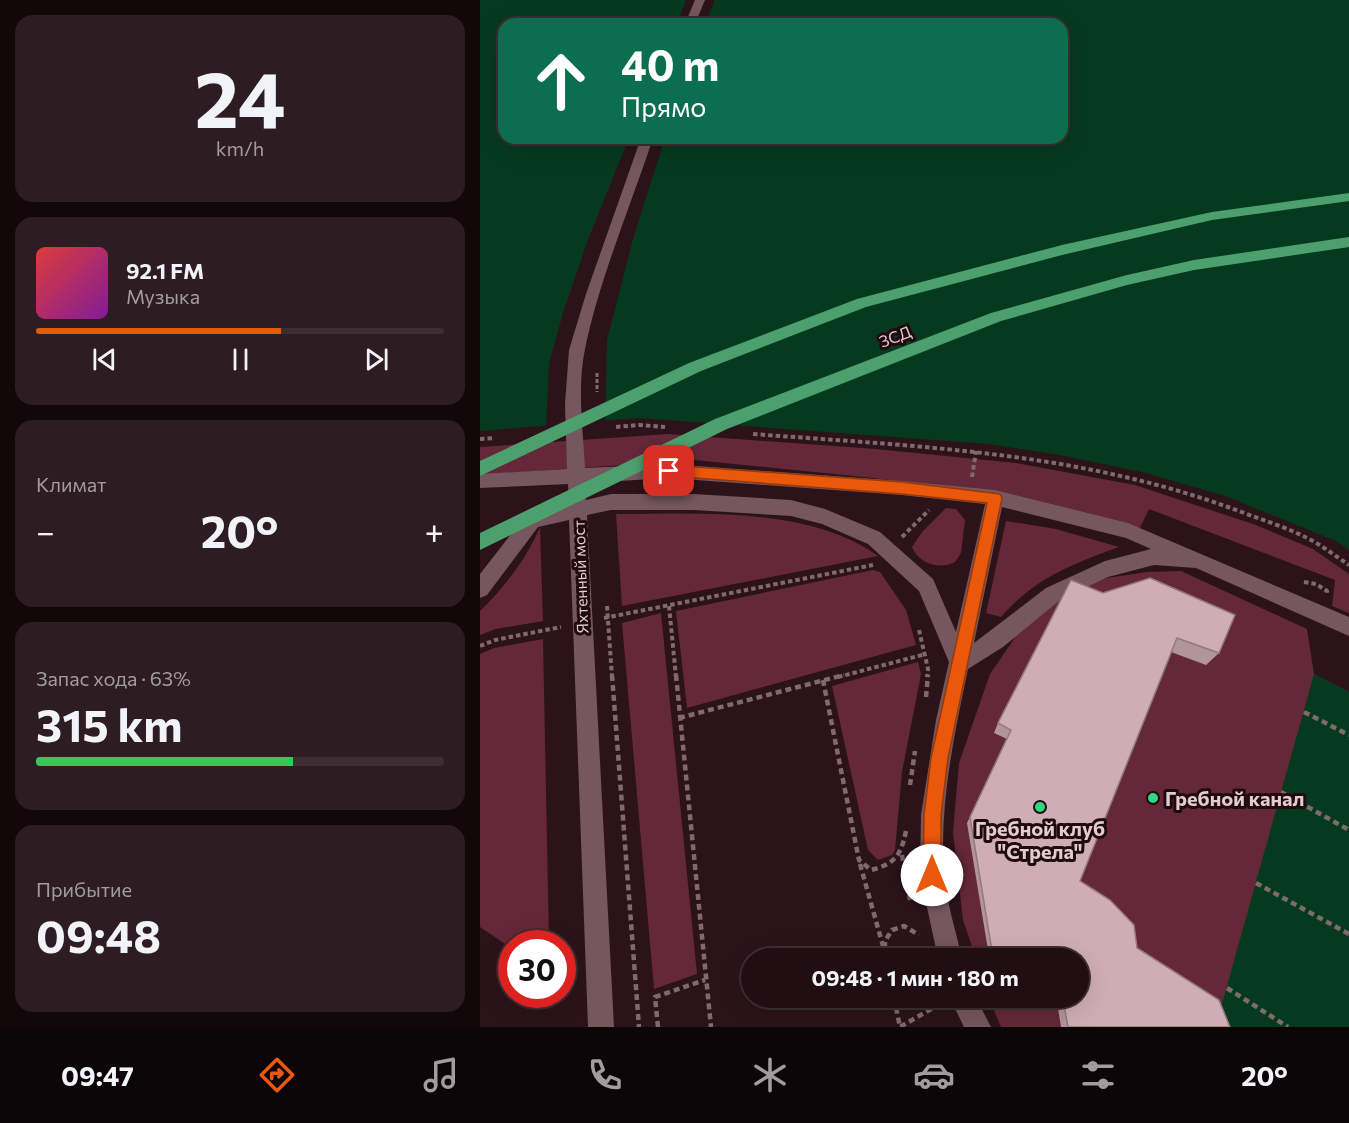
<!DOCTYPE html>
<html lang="ru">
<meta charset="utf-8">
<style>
body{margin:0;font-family:Commissioner,sans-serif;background:#2d1c21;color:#f1f3f6;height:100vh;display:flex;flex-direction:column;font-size:22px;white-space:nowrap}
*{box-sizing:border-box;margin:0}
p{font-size:20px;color:#a29ca0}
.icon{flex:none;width:33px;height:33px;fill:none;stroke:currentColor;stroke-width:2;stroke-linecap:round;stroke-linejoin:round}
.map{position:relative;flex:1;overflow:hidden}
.drawer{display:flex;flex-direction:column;gap:15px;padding:15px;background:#12080a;width:480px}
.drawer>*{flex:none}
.banner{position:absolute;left:18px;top:18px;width:570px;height:126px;border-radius:18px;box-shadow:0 6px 24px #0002,0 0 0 2px #3d2e33;background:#0b6e4f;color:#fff;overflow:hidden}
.speed{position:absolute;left:18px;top:930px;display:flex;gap:12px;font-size:30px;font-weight:700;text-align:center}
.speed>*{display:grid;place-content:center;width:78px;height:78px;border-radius:50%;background:#200e13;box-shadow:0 6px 24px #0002,0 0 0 2px #3d2e33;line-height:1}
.speed .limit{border:9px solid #d22;background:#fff;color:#111}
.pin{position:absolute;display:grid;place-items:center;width:51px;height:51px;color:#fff;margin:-26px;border-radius:12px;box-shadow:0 3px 9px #0006}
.me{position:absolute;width:66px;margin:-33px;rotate:0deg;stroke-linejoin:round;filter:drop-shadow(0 0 4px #0008)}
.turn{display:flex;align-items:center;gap:21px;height:126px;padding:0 24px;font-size:27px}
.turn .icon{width:78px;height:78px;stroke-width:2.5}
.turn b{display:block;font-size:42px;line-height:51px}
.big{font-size:45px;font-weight:700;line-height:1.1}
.drawer .card{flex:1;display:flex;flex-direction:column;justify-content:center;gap:9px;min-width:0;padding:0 21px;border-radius:18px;background:#2d1c21}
.drawer .dial{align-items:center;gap:0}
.dial b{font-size:78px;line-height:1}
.song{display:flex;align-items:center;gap:18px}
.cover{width:72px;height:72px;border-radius:9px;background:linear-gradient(135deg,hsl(0 70% 55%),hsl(290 70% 35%))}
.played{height:6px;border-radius:3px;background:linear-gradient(90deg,#ea580c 60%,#3d2e33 60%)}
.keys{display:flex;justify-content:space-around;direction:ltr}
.heat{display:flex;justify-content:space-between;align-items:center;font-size:33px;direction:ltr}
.charge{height:9px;border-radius:4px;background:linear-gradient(90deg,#34c759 63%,#3d2e33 0)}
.trip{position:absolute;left:261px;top:948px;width:348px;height:60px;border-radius:30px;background:#200e13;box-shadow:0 6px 24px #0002,0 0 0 2px #3d2e33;font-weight:700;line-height:60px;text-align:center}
.tabs{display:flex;height:96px;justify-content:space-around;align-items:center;background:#0d0608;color:#a29ca0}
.tabs .icon{width:42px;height:42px}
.tabs .active{color:#ea580c}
.tabs b{font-size:27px;color:#f1f3f6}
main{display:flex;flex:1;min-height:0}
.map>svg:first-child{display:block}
</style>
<main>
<section class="drawer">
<div class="card dial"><b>24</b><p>km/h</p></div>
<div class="card">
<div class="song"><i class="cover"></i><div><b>92.1 FM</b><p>Музыка</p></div></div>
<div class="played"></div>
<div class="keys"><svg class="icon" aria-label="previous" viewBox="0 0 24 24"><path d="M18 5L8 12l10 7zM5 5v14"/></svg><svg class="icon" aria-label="pause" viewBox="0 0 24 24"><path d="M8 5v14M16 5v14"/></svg><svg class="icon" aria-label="next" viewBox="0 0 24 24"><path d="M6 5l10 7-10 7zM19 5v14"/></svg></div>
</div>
<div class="card"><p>Климат</p>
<div class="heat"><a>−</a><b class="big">20°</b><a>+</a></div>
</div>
<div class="card"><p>Запас хода · 63%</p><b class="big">315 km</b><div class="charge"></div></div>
<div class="card"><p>Прибытие</p><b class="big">09:48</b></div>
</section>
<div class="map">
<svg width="869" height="1027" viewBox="0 0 869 1027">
<rect width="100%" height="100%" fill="#2b1319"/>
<!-- green -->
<g fill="#642838">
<path d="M 188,434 L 396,449 L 536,463 L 655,485 L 776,525 L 833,549 L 869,574 L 869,613 L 852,606 L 855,580 L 669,509 L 659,530 L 498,491 L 393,478 L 214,460 L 0,475 L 0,447 Z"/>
<path d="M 466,508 L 476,509 L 485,520 L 481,553 L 475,562 C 459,570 439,564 432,547 L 442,532 Z"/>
<path d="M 136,514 C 218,514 329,506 398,556 L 142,606 Z"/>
<path d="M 526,521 L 576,529 L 639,547 C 591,565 556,577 521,617 L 506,613 Z"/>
<path d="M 60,527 L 63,621 L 16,629 L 0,635 L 0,611 C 24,588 47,558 60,527 Z"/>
<path d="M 393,570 L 400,572 L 426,610 L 436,645 L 207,708 L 196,611 Z"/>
<path d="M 701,571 L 827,629 L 834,674 L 869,692 L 869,1027 L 521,1027 L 509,998 L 598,998 L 598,958 L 496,958 L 483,920 L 473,832 L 479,763 L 510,674 L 543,626 L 576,596 L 627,578 L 667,572 Z"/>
<path d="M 181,613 L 217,974 L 174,989 L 142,623 Z"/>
<path d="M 63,639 L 69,943 L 32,944 L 31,948 L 0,927 L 0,654 L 14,648 Z"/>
<path d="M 438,662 L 441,674 L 422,772 L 415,850 L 412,855 L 398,860 L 388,850 L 352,686 Z"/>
</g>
<!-- water -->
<g fill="#063a1f" fill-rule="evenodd">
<path d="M 0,0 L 869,0 L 869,550 L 856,541 L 745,496 L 666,473 L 580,455 L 509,444 L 158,418 L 0,431 ZM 24,24 L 582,24 L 582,138 L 24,138 Z"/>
<path d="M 834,674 L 869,692 L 869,1027 L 748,1027 L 740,1011 Z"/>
</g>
<!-- pier -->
<g fill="#2b1319">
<path d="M 206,0 L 235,0 L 225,24 L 197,24 Z"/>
<path d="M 149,138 L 185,138 L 153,239 L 127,340 L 125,424 L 66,428 L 69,364 L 83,313 L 107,242 Z"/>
</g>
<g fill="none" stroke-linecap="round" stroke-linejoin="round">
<!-- path-far2 -->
<path stroke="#7f6a6e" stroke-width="3" stroke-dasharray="4 2" stroke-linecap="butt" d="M 117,373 L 117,392"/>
<!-- path-far1 -->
<g stroke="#7f6a6e" stroke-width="4" stroke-dasharray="4.5 3" stroke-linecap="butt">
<path d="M 136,427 L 159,425 L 185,427"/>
<path d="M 273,434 C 445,447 609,452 772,516 C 789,522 807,528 823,536 C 839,543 854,555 869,565"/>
<path d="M 0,439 L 15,438"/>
<path d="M 492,477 L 496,451"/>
<path d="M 422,537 L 449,510"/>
<path d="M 824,582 L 836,584 L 847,591 L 847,594"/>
<path d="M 127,606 L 132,677"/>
<path d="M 189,606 L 196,677"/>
<path d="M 124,618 L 393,565"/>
<path d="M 439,630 L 448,669 L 447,677"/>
<path d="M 0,646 L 15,640 L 81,627"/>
<path d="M 358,677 L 446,654"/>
</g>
<!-- path -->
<g stroke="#7f6a6e" stroke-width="4.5" stroke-dasharray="6 4" stroke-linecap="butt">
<path d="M 132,675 L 159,1027"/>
<path d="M 196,675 L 231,1027"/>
<path d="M 343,680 L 379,860 L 391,870 C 415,864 421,855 426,831"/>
<path d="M 446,697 L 448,675"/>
<path d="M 824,712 L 869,735"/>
<path d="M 199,718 L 364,675"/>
<path d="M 430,785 L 435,751"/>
<path d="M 801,792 L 869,830"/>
<path d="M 422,855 L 430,900"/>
<path d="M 380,864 L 403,946"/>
<path d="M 776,883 L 869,934"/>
<path d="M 405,958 L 405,941 L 412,930 L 424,926 L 439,935"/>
<path d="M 747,988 L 808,1027"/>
<path d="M 414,998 L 420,1027 L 458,1005"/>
<path d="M 178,1027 L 175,997 L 225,980"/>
</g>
<!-- minor -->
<g fill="#75575d" fill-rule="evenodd">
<path d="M 215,0 L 225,0 L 215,24 L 205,24 Z"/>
<path d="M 161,138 L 173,138 C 151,205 119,280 105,349 C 97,387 103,429 105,468 L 189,464 L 422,481 L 515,490 L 648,523 L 869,617 L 869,636 L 716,568 L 674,565 L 628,577 L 580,600 L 523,647 L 488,669 C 474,736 459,805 464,873 C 466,901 476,931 482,958 L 458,958 L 440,875 L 441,815 L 456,720 L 469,662 L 439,591 L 388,544 L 342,524 L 311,516 L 214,510 L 131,510 L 107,515 L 134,1027 L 108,1027 L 89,520 L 58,527 L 7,595 L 0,598 L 0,574 L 46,515 L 89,505 L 88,484 L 0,488 L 0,474 L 87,469 L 85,404 L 89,350 L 106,294 ZM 189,478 L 422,495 L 505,504 L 476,632 L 453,579 L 400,532 L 345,509 L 311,500 L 214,494 L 131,494 L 106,500 L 105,483 ZM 522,507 L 646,538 L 671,549 L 625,561 L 566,588 L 494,643 Z"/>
<path d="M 470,998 L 496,998 L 511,1027 L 484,1027 Z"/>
</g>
<!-- highway -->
<g fill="#4ca06e" fill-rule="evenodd">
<path d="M 869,193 L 869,201 L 732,220 L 582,255 L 386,307 L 221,371 L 0,476 L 0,461 L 209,363 L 377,299 L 582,245 L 732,212 Z"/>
<path d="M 869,237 L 869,247 L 714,270 L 647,285 L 521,321 L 247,429 L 0,550 L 0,533 L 235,419 L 511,313 L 647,275 L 714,260 Z"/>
</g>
</g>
<!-- wall -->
<path fill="#b2959b" d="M 591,580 L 739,653 L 726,665 L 691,652 L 600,881 L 657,948 L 750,1027 L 581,1027 L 577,1002 L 570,998 L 598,998 L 598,958 L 512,958 L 509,956 L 487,823 L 527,739 L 514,733 L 518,723 Z"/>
<!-- building -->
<path fill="#cfadb4" stroke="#91797e" stroke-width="1.5" d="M 670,578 L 755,615 L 739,653 L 697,638 L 600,881 L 630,900 L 654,925 L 657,948 L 739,1000 L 750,1027 L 588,1027 L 584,1005 L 574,998 L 598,998 L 598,958 L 515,958 L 513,957 L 490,817 L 531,730 L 518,723 L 591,580 L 623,593 Z"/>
<!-- route -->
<path fill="#ea580c" stroke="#983908" stroke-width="1.5" d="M 189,465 L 422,482 L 520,494 L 522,498 L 468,758 L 461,815 L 461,875 L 458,881 L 452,884 L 446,881 L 443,875 L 444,815 L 451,758 L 507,503 L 422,494 L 189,476 L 182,471 Z"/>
<!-- markers -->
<g fill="#30d883" stroke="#210a10" stroke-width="2">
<circle cx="673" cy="798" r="6"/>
<circle cx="560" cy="807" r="6"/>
</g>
<g text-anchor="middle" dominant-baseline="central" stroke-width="6" stroke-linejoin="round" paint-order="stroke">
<!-- street labels -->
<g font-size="16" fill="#dfcdd0" stroke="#210a10">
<text transform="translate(415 336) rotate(-21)">ЗСД</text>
<text transform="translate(100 577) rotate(-92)">Яхтенный мост</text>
</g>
<!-- near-poi labels -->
<g font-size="20" font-weight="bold" fill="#dfcdd0" stroke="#210a10" text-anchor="start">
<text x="685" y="798">Гребной канал</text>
<text x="560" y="828" text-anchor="middle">Гребной клуб<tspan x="560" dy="23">"Стрела"</tspan></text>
</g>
</g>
</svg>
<div class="speed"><div class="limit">30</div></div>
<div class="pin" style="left:189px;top:471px;background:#d93025"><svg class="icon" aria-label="arrive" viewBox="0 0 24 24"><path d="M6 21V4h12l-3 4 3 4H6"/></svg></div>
<svg class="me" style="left:452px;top:875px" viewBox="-20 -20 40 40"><circle r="19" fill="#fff"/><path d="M0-13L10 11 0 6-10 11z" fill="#ea580c"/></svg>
<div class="trip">09:48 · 1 мин · 180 m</div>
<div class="banner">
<div class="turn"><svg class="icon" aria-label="ahead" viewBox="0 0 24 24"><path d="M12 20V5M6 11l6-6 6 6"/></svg><div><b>40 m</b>Прямо</div></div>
</div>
</div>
</main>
<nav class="tabs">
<b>09:47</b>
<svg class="icon active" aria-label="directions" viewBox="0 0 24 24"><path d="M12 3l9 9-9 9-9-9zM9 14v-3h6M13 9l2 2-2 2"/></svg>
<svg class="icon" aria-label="music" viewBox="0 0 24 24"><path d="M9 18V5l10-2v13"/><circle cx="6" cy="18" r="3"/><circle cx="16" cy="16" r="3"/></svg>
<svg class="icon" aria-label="phone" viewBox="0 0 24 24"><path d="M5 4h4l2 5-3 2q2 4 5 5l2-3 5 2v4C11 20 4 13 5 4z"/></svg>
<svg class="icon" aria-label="climate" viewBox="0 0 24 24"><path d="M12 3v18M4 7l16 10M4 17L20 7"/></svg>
<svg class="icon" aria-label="car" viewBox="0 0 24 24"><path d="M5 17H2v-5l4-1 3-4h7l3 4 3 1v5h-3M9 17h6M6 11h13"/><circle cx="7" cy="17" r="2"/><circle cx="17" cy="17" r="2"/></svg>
<svg class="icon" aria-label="filters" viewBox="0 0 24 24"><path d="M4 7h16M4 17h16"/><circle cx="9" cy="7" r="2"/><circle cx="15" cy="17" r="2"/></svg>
<b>20°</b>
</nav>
